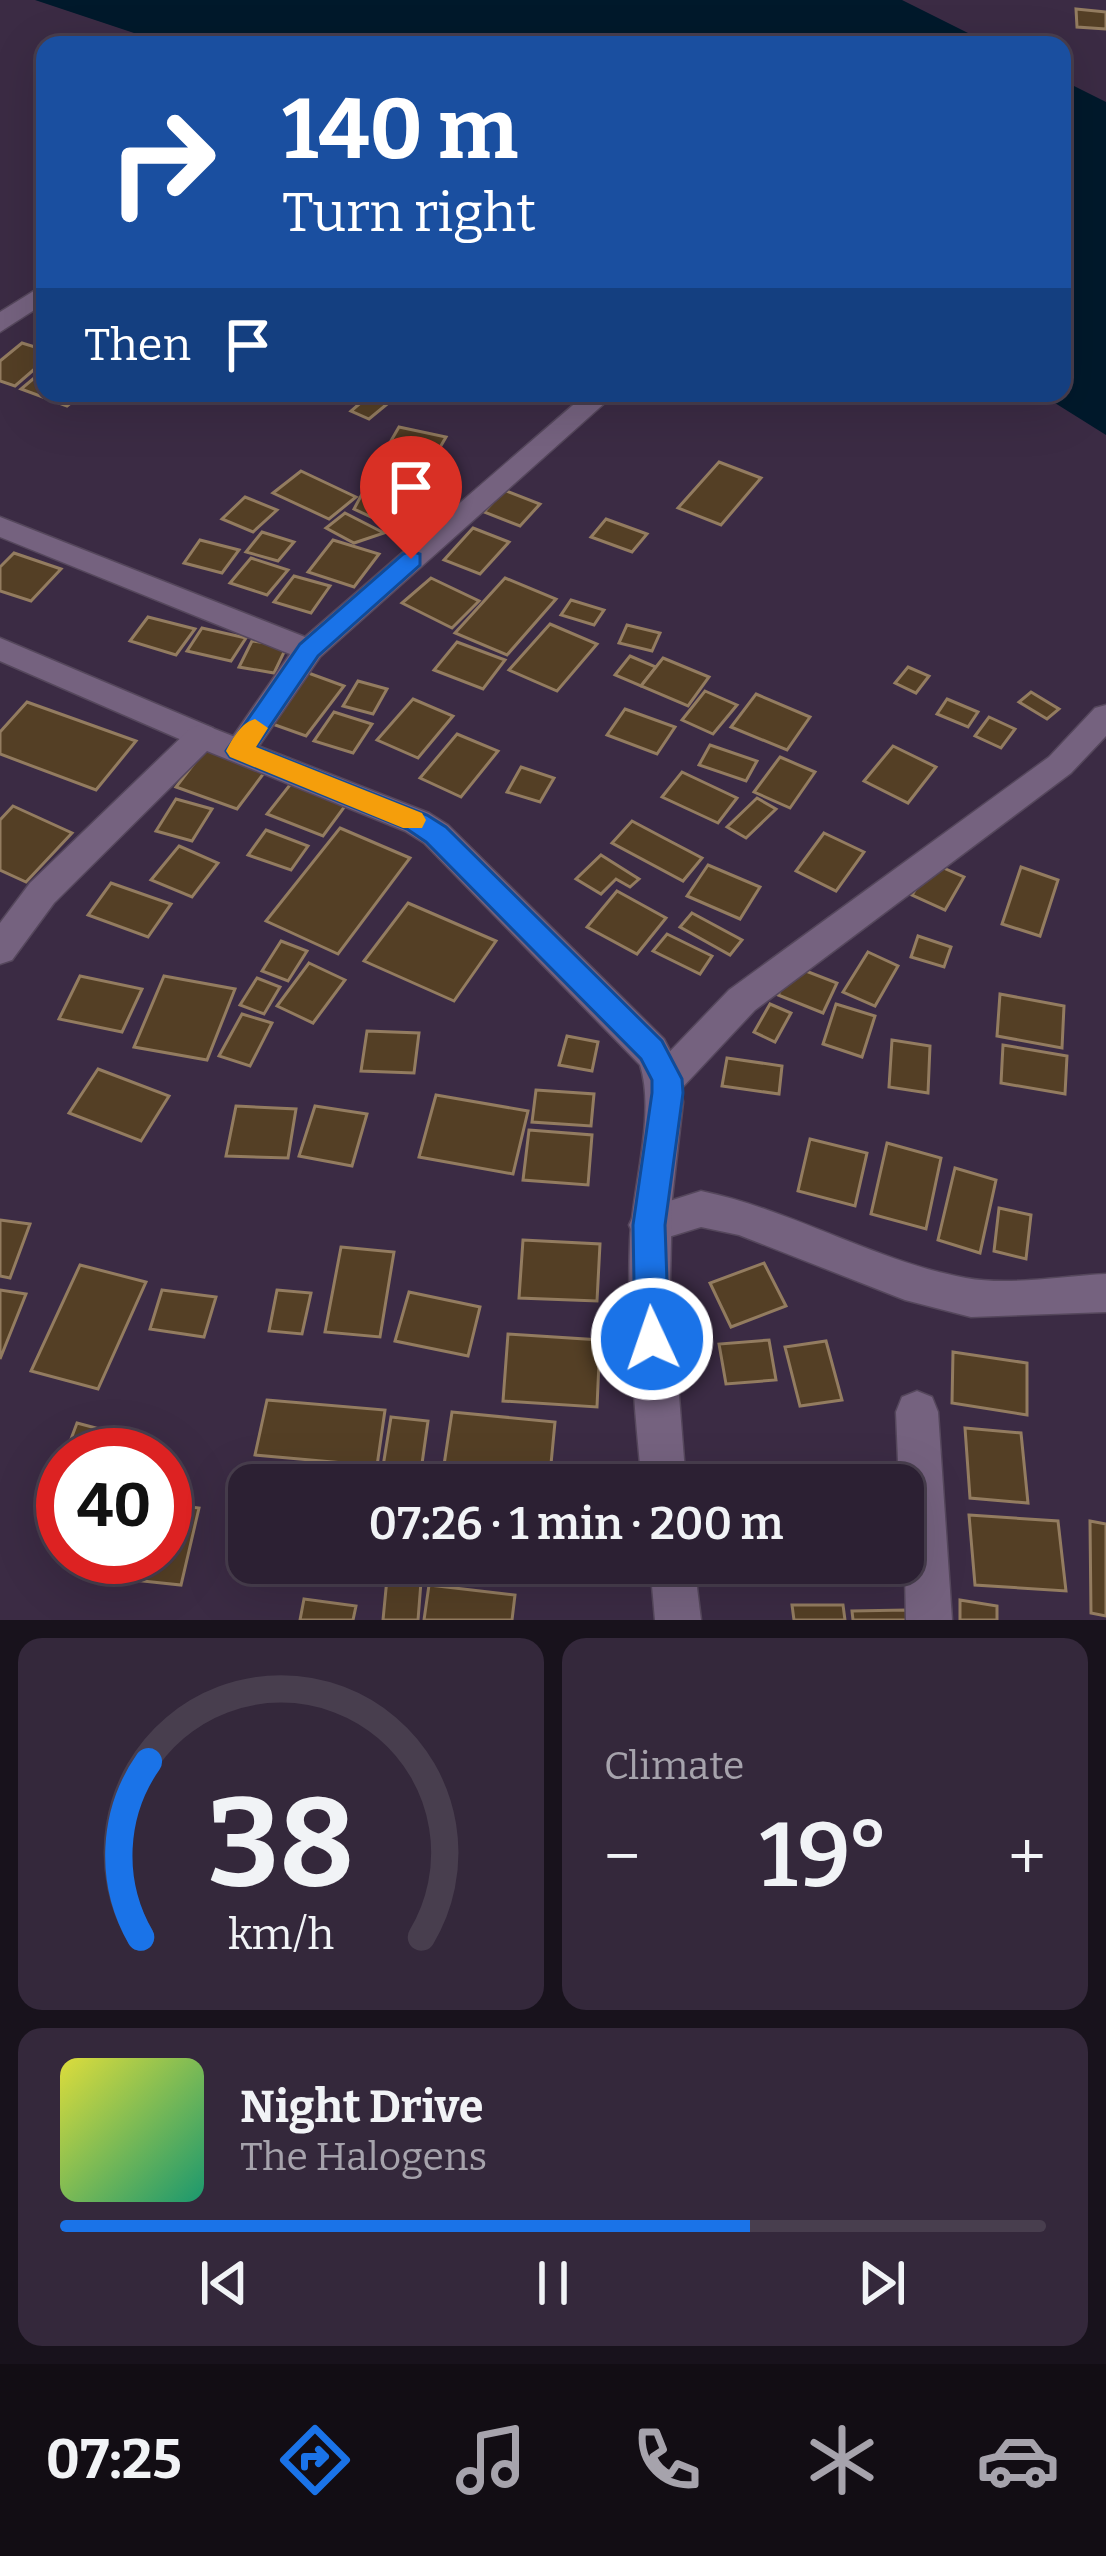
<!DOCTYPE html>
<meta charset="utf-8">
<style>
body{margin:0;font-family:Bitter,serif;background:#34283b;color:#f1f3f6;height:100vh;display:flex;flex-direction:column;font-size:45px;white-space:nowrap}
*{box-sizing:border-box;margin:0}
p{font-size:39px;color:#a6a3ac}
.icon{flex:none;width:66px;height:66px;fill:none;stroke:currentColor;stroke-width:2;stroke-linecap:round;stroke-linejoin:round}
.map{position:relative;height:1620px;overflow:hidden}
.details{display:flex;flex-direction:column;gap:18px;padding:18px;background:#18121c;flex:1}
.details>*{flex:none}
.guide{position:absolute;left:36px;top:36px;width:1035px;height:366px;border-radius:24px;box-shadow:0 12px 48px #0002,0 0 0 3px #483e4e;background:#1a4fa0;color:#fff;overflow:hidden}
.speed{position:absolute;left:36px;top:1428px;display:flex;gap:24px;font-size:60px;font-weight:700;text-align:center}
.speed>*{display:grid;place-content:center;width:156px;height:156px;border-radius:50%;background:#2c2033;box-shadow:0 12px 48px #0002,0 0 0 3px #483e4e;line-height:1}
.speed .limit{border:18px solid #d22;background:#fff;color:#111}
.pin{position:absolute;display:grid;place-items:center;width:102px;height:102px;color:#fff;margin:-123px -51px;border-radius:50% 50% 50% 0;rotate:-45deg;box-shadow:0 0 12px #0007}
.pin .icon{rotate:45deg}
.me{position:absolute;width:132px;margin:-66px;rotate:357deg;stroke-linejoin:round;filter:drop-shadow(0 0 9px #0008)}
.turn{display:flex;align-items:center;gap:42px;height:252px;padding:0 48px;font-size:54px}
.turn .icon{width:156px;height:156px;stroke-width:2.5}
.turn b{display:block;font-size:84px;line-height:102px}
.then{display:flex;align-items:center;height:114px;padding:0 48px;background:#0003;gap:24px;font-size:45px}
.big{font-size:90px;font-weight:600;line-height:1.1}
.details .widget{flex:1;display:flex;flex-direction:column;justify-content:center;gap:18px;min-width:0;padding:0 42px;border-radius:24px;background:#34283b}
.details .dial{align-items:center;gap:0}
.dial svg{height:312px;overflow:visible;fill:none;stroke:#483e4e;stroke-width:7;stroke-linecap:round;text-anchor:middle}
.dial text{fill:#f1f3f6;stroke:none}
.song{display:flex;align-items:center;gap:36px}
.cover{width:144px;height:144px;border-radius:18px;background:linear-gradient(135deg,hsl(60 70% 55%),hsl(160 70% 35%))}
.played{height:12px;border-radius:6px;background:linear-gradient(90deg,#1a73e8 70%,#483e4e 70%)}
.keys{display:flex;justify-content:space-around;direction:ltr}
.heat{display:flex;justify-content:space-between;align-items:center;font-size:66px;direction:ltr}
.details .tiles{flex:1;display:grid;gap:18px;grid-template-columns:1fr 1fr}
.widget:last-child{grid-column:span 2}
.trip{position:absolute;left:228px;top:1464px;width:696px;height:120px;border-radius:24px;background:#2c2033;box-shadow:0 12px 48px #0002,0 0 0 3px #483e4e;font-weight:600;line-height:120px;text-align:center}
.tabs{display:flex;height:192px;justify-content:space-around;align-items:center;background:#120d14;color:#a6a3ac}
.tabs .icon{width:84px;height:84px}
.tabs .current{color:#1a73e8}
.tabs b{font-size:54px;color:#f1f3f6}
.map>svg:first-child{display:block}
</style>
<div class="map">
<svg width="1106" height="1620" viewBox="0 0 1106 1620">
<rect width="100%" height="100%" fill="#3b2b44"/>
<!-- water -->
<g fill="#00192b">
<path d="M 35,0 L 902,0 L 992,45 L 170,45 Z"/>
<path d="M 1062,80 L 1106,102 L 1106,435 L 1039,393 L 1062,393 Z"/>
</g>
<!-- building -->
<g fill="#543f25" stroke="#937c60" stroke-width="3">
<path d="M 1076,9 L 1106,12 L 1106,29 L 1077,27 Z"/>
<path d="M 22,343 L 45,350 L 45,360 L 15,386 L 0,381 L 0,361 Z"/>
<path d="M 45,369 L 45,393 L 83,393 L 67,406 L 21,389 Z"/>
<path d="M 372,393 L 392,400 L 369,419 L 351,411 Z"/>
<path d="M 399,427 L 446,437 L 435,456 L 388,446 Z"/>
<path d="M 719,462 L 761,478 L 721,525 L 678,508 Z"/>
<path d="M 301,471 L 356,497 L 329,519 L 273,493 Z"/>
<path d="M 370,479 L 436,509 L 397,529 L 354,509 Z"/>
<path d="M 504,490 L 540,504 L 520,526 L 484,512 Z"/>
<path d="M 245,497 L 277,510 L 253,532 L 222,519 Z"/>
<path d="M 345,513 L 384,533 L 354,543 L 326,528 Z"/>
<path d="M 606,519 L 647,534 L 632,552 L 591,537 Z"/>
<path d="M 473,528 L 509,542 L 480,574 L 444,560 Z"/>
<path d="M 262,532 L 294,542 L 278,561 L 246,552 Z"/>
<path d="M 200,540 L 239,550 L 222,573 L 184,563 Z"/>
<path d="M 333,540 L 379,554 L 354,587 L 308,572 Z"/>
<path d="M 14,553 L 61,569 L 31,601 L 0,591 L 0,567 Z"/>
<path d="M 251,558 L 288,570 L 267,595 L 230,583 Z"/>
<path d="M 294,576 L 330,586 L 311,613 L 274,602 Z"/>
<path d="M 431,578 L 479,601 L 452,628 L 402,603 Z"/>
<path d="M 505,578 L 556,599 L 507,655 L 455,633 Z"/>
<path d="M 571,600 L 604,610 L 594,625 L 561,615 Z"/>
<path d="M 148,617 L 195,629 L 176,655 L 130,641 Z"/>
<path d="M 550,624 L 597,644 L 557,691 L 509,670 Z"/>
<path d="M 627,625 L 660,633 L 652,651 L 619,643 Z"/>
<path d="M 202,628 L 246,638 L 231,661 L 187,651 Z"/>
<path d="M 252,641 L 287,646 L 274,673 L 239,667 Z"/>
<path d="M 457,642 L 505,660 L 483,689 L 434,670 Z"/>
<path d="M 630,656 L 656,667 L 641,686 L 615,675 Z"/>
<path d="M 663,658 L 709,677 L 688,706 L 641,686 Z"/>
<path d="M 908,667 L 929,676 L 916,693 L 895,683 Z"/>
<path d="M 303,671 L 344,686 L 306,736 L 264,721 Z"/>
<path d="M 358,681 L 387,689 L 373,714 L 343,706 Z"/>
<path d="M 705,691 L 737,705 L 713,734 L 682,720 Z"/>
<path d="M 1031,692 L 1059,709 L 1047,719 L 1019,702 Z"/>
<path d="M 756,694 L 810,717 L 787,750 L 731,727 Z"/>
<path d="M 413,699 L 453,716 L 418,758 L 377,740 Z"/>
<path d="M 947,699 L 978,712 L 968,727 L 937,714 Z"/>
<path d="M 27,702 L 136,741 L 96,790 L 0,754 L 0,732 Z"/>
<path d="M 625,709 L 675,727 L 657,754 L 607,735 Z"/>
<path d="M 334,712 L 372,724 L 353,753 L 314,741 Z"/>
<path d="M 989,717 L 1015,729 L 1001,748 L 975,736 Z"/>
<path d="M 457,734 L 498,751 L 461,797 L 420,778 Z"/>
<path d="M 710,745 L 757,761 L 746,781 L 699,765 Z"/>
<path d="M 893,746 L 936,767 L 908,803 L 864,781 Z"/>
<path d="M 206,748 L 267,769 L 237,809 L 176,787 Z"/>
<path d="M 780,757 L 815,772 L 790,808 L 754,792 Z"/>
<path d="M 521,767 L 554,778 L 540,802 L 507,792 Z"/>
<path d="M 682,772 L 737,798 L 718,823 L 662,797 Z"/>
<path d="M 293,781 L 348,802 L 323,836 L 267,814 Z"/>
<path d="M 757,798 L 776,809 L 746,838 L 727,827 Z"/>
<path d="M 176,799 L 212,809 L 192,841 L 156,831 Z"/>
<path d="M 13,806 L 72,833 L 26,882 L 0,870 L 0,820 Z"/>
<path d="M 632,821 L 664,838 L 702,858 L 683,881 L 612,843 Z"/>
<path d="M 340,828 L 410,858 L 338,954 L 266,921 Z"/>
<path d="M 266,830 L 308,846 L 291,870 L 248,855 Z"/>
<path d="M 824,833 L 864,852 L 836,891 L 796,871 Z"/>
<path d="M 179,846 L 218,863 L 192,897 L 151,880 Z"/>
<path d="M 601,855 L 639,879 L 630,887 L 616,879 L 601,894 L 576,879 Z"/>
<path d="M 932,863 L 964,877 L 945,910 L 912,895 Z"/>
<path d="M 708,865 L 760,887 L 740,919 L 687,896 Z"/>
<path d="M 1021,867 L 1058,880 L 1040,936 L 1002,924 Z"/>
<path d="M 111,883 L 171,904 L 148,937 L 88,915 Z"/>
<path d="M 617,891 L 666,918 L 637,954 L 587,927 Z"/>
<path d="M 408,903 L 496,941 L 454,1001 L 364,961 Z"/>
<path d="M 692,913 L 742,940 L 730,955 L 680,927 Z"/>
<path d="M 667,934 L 712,956 L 700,974 L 653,951 Z"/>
<path d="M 918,936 L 951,947 L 944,967 L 911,957 Z"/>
<path d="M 281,941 L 307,951 L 288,981 L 262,971 Z"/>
<path d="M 868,952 L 898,966 L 875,1006 L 843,992 Z"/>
<path d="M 309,963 L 345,980 L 313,1023 L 277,1006 Z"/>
<path d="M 793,966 L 837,983 L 823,1013 L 778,995 Z"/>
<path d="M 80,976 L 142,989 L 122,1032 L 59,1019 Z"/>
<path d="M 164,976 L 235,989 L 207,1060 L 134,1047 Z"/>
<path d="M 257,978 L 280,987 L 264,1014 L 240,1005 Z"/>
<path d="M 1000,994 L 1064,1006 L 1062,1048 L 997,1036 Z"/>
<path d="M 770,1004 L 791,1013 L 775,1042 L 754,1032 Z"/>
<path d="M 836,1004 L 875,1016 L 862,1057 L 823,1044 Z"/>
<path d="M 242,1014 L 272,1023 L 250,1066 L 219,1056 Z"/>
<path d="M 367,1031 L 419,1033 L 414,1073 L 361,1071 Z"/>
<path d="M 567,1036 L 598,1042 L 592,1071 L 559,1065 Z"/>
<path d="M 892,1040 L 930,1046 L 928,1093 L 889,1087 Z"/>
<path d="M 1003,1045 L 1067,1056 L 1065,1094 L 1001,1083 Z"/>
<path d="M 727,1058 L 782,1066 L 779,1094 L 722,1086 Z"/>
<path d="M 98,1069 L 169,1096 L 141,1141 L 69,1113 Z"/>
<path d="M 536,1090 L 594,1094 L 591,1126 L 532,1122 Z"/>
<path d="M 436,1095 L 528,1111 L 513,1174 L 419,1157 Z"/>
<path d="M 236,1106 L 296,1109 L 288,1158 L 226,1156 Z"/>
<path d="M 315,1106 L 367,1114 L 352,1166 L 299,1156 Z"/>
<path d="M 529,1130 L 592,1135 L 588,1185 L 523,1180 Z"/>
<path d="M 810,1139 L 867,1153 L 855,1206 L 798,1191 Z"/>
<path d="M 887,1143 L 941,1158 L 926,1229 L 871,1214 Z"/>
<path d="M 955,1168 L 996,1180 L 980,1253 L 938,1240 Z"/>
<path d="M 999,1208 L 1031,1215 L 1026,1259 L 994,1251 Z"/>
<path d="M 0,1220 L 30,1224 L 10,1278 L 0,1276 Z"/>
<path d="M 523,1240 L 600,1244 L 597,1301 L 519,1298 Z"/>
<path d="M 341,1247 L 394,1252 L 380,1337 L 325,1332 Z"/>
<path d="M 764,1263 L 786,1306 L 731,1327 L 710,1283 Z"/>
<path d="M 80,1265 L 146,1282 L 98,1389 L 31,1371 Z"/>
<path d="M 0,1290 L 26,1294 L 0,1359 Z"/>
<path d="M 162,1290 L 216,1297 L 204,1337 L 150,1329 Z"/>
<path d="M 277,1290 L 311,1293 L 302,1334 L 269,1331 Z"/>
<path d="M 409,1292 L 480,1307 L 468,1356 L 395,1341 Z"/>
<path d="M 508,1334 L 600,1340 L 597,1407 L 503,1401 Z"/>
<path d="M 769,1340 L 776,1380 L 726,1384 L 719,1344 Z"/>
<path d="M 826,1341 L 842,1400 L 800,1406 L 785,1347 Z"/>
<path d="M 953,1352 L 1027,1363 L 1027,1415 L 952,1403 Z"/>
<path d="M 267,1400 L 385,1410 L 377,1466 L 255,1455 Z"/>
<path d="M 452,1412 L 555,1422 L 549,1485 L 441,1485 Z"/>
<path d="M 391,1417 L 428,1421 L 419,1485 L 380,1485 Z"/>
<path d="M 77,1423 L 111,1432 L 102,1455 L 65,1455 Z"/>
<path d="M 965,1428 L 1021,1433 L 1028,1503 L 970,1498 Z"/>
<path d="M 766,1470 L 768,1485 L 688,1485 L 687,1471 Z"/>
<path d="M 165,1504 L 199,1508 L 181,1585 L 133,1580 L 138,1557 L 165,1557 Z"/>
<path d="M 969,1515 L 1058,1521 L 1066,1591 L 975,1585 Z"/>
<path d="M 1090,1521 L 1106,1524 L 1106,1616 L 1091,1613 Z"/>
<path d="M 388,1568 L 422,1569 L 418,1620 L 383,1620 Z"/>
<path d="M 429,1585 L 515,1595 L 512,1620 L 424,1620 Z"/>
<path d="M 304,1599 L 356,1606 L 353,1620 L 300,1620 Z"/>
<path d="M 960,1600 L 997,1606 L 997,1620 L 960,1620 Z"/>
<path d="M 792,1605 L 843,1605 L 845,1620 L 794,1620 Z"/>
<path d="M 906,1610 L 908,1620 L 853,1620 L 852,1611 Z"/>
</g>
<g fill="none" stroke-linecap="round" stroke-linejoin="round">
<!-- minor casing -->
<g stroke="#55475c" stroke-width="3">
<g id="minor">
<path d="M 45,284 L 45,303 L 0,332 L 0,312 Z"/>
<path d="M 587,393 L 616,393 L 320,657 L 250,759 L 228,759 L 223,751 L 290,654 L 0,537 L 0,517 L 305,637 Z"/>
<path d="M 0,638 L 213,728 L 218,736 L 213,744 L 191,744 L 0,661 Z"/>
<path d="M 1106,705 L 1106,736 L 1071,773 L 755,1010 L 680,1090 L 667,1095 L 654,1090 L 648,1079 L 654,1068 L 729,990 L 1049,757 L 1095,708 Z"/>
<path d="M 701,1191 C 793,1210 874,1261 966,1278 C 1009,1286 1062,1276 1106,1274 L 1106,1312 L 971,1317 L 905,1300 L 739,1235 L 701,1227 L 649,1243 L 635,1238 L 629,1225 L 635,1212 Z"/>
<path d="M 917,1391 L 932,1397 L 938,1412 L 952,1620 L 906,1620 L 903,1485 L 899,1485 L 896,1412 L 902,1397 Z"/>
</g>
</g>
<!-- tertiary casing -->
<g stroke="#55475c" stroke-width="3">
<g id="tertiary">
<path d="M 202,724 L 429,813 L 448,825 L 664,1039 L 677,1064 L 683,1102 L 672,1199 L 670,1281 L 686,1485 L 642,1485 C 634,1404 627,1323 630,1241 C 632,1188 656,1115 640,1065 L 424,843 L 405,831 L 207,751 L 54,903 L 12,960 L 0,964 L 0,923 L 30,883 L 191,728 Z"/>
<path d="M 650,1563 L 694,1563 L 701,1620 L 655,1620 Z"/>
</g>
</g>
<!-- minor -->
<use href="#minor" fill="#75627f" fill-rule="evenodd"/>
<!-- tertiary -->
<use href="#tertiary" fill="#75627f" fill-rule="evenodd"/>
</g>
<!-- route -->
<path fill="#1a73e8" stroke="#114b97" stroke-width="3" d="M 411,551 L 420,554 L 420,565 L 318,656 L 256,747 L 427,815 L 446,827 L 662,1041 L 682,1079 L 683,1093 L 665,1225 L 669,1339 L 664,1350 L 652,1355 L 640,1350 L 635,1339 L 633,1225 L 652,1093 L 652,1080 L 641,1059 L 426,842 L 407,829 L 230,757 L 226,751 L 300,644 L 403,554 Z"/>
<!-- slow -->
<path fill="#f59e0b" d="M 255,719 L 268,728 L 256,747 L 422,813 L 426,820 L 422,828 L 403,828 L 230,757 L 226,751 C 233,738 241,723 255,719 Z"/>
</svg>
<div class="speed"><div class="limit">40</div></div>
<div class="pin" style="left:411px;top:559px;background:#d93025"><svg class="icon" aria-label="arrive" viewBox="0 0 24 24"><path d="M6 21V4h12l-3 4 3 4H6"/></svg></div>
<svg class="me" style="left:652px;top:1339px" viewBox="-20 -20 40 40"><circle r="17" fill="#1a73e8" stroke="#fff" stroke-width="3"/><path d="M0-11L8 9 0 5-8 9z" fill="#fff"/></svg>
<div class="trip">07:26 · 1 min · 200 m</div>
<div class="guide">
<div class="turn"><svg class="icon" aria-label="right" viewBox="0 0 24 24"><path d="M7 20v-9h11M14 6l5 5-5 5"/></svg><div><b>140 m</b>Turn right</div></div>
<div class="then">Then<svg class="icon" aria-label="arrive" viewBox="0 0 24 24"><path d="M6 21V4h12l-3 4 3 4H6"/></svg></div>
</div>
</div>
<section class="details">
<div class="tiles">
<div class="widget dial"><svg viewBox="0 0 100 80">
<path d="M14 69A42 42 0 1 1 86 69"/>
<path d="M14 69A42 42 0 0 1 16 24" stroke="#1a73e8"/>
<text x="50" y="56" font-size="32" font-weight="700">38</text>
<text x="50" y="72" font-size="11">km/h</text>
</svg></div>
<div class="widget"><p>Climate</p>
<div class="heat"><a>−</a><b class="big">19°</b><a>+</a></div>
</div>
<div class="widget">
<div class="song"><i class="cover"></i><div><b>Night Drive</b><p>The Halogens</p></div></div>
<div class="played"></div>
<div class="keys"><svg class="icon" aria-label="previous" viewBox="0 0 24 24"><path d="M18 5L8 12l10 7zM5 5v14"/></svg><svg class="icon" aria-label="pause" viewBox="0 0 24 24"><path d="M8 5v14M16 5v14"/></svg><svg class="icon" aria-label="next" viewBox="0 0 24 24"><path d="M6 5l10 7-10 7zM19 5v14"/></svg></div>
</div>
</div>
</section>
<nav class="tabs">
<b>07:25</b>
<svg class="icon current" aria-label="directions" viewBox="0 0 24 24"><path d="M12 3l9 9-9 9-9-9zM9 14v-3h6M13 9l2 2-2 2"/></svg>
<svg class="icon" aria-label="music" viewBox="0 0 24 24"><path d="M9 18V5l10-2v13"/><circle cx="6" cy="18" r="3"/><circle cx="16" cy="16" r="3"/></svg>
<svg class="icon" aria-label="phone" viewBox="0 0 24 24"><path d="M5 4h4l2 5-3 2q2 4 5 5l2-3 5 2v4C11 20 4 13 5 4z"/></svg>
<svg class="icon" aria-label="climate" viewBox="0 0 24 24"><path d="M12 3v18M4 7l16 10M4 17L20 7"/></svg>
<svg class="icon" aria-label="car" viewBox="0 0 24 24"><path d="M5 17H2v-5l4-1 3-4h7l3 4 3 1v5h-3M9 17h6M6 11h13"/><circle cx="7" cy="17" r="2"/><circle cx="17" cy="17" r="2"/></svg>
</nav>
